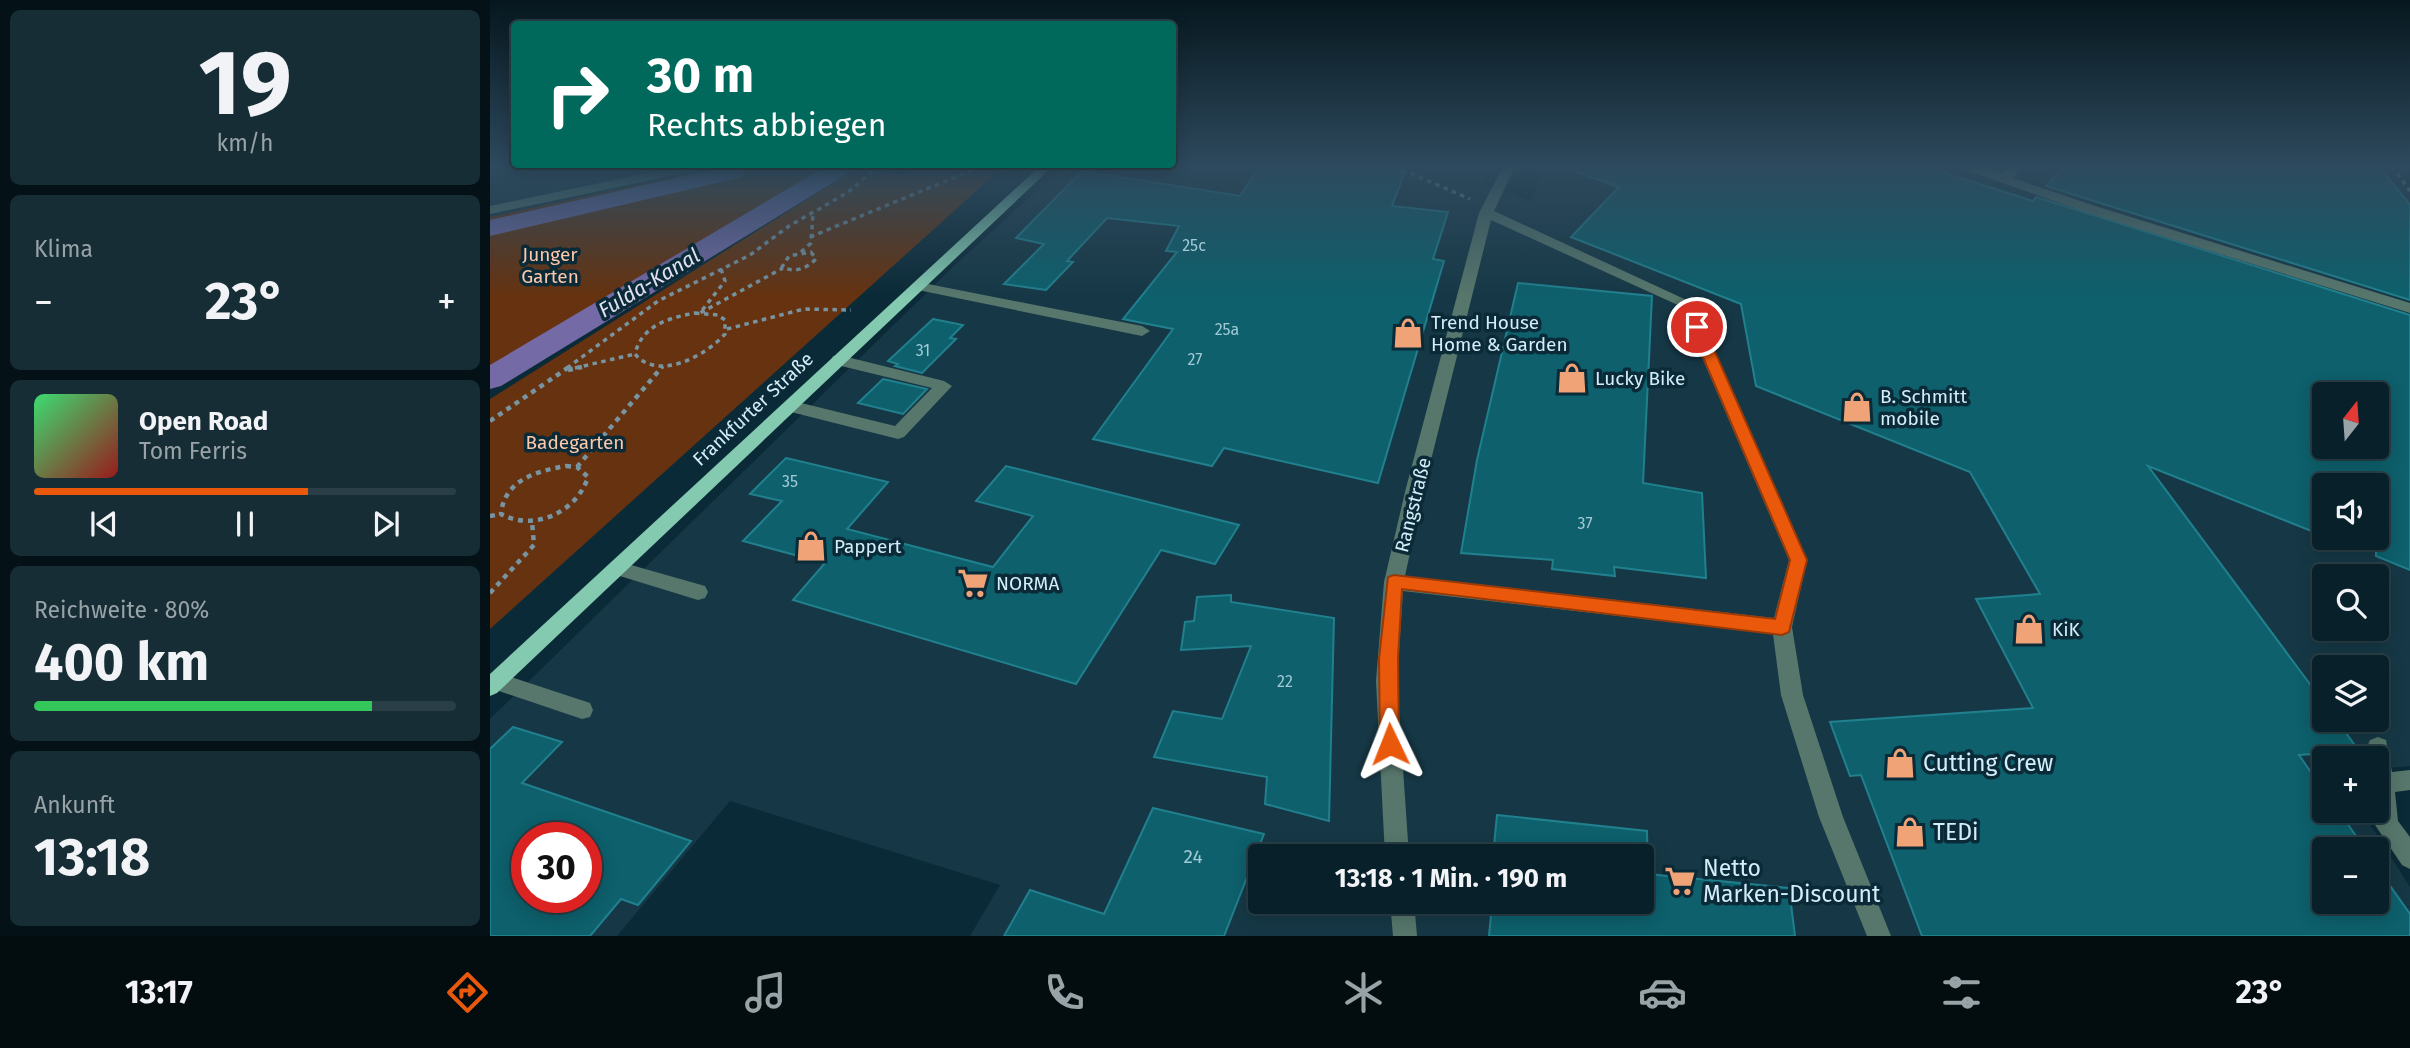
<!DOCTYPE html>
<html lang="de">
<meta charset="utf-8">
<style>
body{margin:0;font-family:"Fira Sans",sans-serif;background:#162d35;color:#f1f3f6;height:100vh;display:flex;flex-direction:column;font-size:26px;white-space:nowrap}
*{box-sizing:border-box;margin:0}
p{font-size:23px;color:#98a3a8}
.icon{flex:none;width:38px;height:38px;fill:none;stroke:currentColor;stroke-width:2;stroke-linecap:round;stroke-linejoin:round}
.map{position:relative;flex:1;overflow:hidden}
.details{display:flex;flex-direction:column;gap:10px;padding:10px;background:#041217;width:490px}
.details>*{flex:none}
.banner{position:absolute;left:21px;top:21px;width:665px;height:147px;border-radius:7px;box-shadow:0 4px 18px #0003,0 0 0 2px #293e46;background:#00695c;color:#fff;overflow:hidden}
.needle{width:46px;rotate:17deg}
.tools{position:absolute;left:1822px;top:382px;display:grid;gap:14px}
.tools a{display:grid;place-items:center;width:77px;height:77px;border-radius:7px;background:#082029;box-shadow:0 4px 18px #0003,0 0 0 2px #293e46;font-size:35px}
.speed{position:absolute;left:21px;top:822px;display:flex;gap:14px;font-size:35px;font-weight:700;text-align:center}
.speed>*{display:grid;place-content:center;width:91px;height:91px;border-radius:50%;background:#082029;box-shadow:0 4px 18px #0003,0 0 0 2px #293e46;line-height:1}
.speed .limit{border:10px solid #d22;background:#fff;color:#111}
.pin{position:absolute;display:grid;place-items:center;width:60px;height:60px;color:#fff;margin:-30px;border:4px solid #fff;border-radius:50%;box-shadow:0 2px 7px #0007}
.me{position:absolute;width:77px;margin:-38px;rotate:358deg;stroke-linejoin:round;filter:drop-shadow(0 0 5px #0008)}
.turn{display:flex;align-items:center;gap:24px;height:147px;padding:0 21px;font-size:32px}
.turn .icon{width:91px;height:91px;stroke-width:2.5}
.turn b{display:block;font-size:49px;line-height:60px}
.big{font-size:52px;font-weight:700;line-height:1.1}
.details .widget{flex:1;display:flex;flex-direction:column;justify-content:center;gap:10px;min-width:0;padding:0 24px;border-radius:10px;background:#162d35}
.details .dial{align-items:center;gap:0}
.dial b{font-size:91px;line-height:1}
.song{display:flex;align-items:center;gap:21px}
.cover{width:84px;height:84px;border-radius:10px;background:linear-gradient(135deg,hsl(140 70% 55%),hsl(0 70% 35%))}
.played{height:7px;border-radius:4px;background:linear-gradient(90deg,#ea580c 65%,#293e46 65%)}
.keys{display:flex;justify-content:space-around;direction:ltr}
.heat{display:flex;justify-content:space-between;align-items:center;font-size:38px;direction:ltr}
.charge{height:10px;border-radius:5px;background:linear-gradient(90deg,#34c759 80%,#293e46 0)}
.trip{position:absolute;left:758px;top:844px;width:406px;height:70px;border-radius:7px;background:#082029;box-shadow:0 4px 18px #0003,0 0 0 2px #293e46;font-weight:700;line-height:70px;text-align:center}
.tabs{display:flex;height:112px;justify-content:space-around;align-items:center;background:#030d10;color:#98a3a8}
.tabs .icon{width:49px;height:49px}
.tabs .current{color:#ea580c}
.tabs b{font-size:32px;color:#f1f3f6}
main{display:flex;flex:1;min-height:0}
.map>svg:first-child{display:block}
</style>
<main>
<section class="details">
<div class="widget dial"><b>19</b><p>km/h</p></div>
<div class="widget"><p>Klima</p>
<div class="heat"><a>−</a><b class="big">23°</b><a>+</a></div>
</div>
<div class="widget">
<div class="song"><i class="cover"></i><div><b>Open Road</b><p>Tom Ferris</p></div></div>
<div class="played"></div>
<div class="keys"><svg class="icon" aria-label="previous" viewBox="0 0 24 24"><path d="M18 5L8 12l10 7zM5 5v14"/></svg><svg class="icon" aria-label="pause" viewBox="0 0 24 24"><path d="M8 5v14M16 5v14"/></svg><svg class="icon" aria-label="next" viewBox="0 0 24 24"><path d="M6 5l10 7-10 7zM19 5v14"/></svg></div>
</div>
<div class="widget"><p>Reichweite · 80%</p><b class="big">400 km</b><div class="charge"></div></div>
<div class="widget"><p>Ankunft</p><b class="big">13:18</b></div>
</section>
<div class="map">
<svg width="1920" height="936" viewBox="0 0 1920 936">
<rect width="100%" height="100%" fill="#0b2a37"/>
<!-- built -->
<g fill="#163846" fill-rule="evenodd">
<path d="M 0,166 L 234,166 L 0,217 Z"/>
<path d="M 574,166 L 1004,166 L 994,185 L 1040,201 L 1055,166 L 1897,166 L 1920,190 L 1920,766 L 1887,769 L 1886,758 L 1834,758 L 1834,810 L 1871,810 L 1920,887 L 1920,936 L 480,936 L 510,885 L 240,801 L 127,936 L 0,936 L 0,719 L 466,264 ZM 1834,394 L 1886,394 L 1886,446 L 1834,446 ZM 1834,485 L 1886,485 L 1886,537 L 1834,537 ZM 1834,576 L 1886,576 L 1886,628 L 1834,628 ZM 1834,667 L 1886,667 L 1886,719 L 1834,719 ZM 37,838 L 96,838 L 96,898 L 37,898 ZM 1834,849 L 1886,849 L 1886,901 L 1834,901 ZM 770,856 L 1152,856 L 1152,901 L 770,901 Z"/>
</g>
<!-- green -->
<g fill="#66320f">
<path d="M 234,166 L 344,166 L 0,371 L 0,217 Z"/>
<path d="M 370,166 L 412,175 L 432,166 L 514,166 L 0,629 L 0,399 Z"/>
</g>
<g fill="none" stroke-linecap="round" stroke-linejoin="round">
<!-- canal -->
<g fill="#736aa6" fill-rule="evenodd">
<path d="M 239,166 L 252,167 L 255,172 L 252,177 L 0,236 L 0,220 Z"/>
<path d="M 336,166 L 365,166 L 362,171 L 11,386 L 0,389 L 0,365 Z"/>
</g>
</g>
<!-- building -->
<g fill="#0d606c" stroke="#21808e" stroke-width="2" fill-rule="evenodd">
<path d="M 770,166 L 896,166 L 915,172 L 902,206 L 958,212 L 943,259 L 954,261 L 888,483 L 734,448 L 722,466 L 603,439 L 683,329 L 633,319 L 687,252 L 676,251 L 689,226 L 617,218 L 577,261 L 583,262 L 556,290 L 514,284 L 554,244 L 526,238 L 592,171 L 750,196 Z"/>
<path d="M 1079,166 L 1433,166 L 1543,201 L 1546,197 L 1920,315 L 1920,570 L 1886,556 L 1886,485 L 1834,485 L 1834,536 L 1658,466 L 1834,703 L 1834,719 L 1846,719 L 1869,751 L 1809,755 L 1834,791 L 1834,810 L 1848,810 L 1875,849 L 1834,849 L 1834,901 L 1886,901 L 1886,866 L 1920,914 L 1920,936 L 1432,936 L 1371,775 L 1360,776 L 1340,722 L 1543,708 L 1486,599 L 1550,594 L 1480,472 L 1266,386 L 1251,304 L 1081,237 L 1129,187 L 1078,169 ZM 1834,394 L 1886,394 L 1886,446 L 1834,446 Z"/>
<path d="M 1574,166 L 1889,166 L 1920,205 L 1920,300 L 1556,186 Z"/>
<path d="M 1028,283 L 1162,296 L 1153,483 L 1212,493 L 1216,578 L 1124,567 L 1125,576 L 1062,569 L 1063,560 L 971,553 L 987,460 Z"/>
<path d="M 443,319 L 473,325 L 460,338 L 466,339 L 432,373 L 405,366 L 408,364 L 398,361 Z"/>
<path d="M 393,379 L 437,389 L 413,414 L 368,403 Z"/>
<path d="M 296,458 L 398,482 L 357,529 L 503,567 L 543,516 L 486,501 L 516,466 L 749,525 L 725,564 L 671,550 L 586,684 L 303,600 L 335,563 L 253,541 L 292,501 L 260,494 Z"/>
<path d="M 741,595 L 741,602 L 844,618 L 839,821 L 775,804 L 777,777 L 664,757 L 683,711 L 732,719 L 761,646 L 691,650 L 695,622 L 704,621 L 707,597 Z"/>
<path d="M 23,727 L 72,742 L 32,783 L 201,841 L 148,905 L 131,899 L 100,936 L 0,936 L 0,749 ZM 37,838 L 96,838 L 96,898 L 37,898 Z"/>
<path d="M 663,808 L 774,834 L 734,936 L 514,936 L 540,890 L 614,914 Z"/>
<path d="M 1007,815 L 1157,831 L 1158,874 L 1299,888 L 1305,936 L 999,936 L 1002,904 L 999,901 L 1152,901 L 1152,856 L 1003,856 Z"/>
</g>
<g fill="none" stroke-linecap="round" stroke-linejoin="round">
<!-- path-far1 -->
<g stroke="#7894a1" stroke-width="3.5" stroke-dasharray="4.5 4.5" stroke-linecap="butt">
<path d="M 493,166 L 515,169"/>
<path d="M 904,166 L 980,199"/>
<path d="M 1902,166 L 1920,191"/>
<path d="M 320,237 L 492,166"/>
<path d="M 311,252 L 321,243 L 323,214"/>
<path d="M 321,252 L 326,259 C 316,269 305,273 292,267 L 299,256 Z"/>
<path d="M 231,269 L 235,281 L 210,313 L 293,268"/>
<path d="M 205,313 L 228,315 L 235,320 L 235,334 C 217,355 168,382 145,354 C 152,325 179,318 205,313 Z"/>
<path d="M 237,329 L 314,309 L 361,310"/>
<path d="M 77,368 L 168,301 L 260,255 L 299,226 L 357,193 L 389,166"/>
<path d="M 85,368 L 145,354"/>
<path d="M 171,368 L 173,366"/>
</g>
<!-- path -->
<g stroke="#7894a1" stroke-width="4.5" stroke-dasharray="5 5" stroke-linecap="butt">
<path d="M 78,370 L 92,367"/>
<path d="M 0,421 L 79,367"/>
<path d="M 76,466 L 87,467 L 98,477 C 87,512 44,532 11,514 C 14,480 47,471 76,466 Z"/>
<path d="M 87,467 L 172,367"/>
<path d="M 0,516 L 11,514"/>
<path d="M 0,593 L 44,545 L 42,521"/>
</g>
<!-- minor -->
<g fill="#57776c" fill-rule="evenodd">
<path d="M 191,166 L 214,166 L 208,170 L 0,214 L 0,206 Z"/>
<path d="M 1013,166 L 1025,166 L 1004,211 L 1203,303 L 1317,560 L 1302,627 L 1313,695 L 1353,817 L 1401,936 L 1377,936 L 1329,817 L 1291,695 L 1283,634 L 913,591 L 907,681 L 919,856 L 895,856 L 886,681 L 894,582 L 916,488 L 989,213 ZM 1001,220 L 1190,306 L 1299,560 L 1284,618 L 915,576 L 934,488 Z"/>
<path d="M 1471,166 L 1488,166 L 1512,174 L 1520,166 L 1533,166 L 1523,178 L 1605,206 L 1920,303 L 1920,313 L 1595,212 L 1473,169 Z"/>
<path d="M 428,282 L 652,326 L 660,331 L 652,336 L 423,289 L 423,283 Z"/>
<path d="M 349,355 L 454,381 L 462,386 L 414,437 L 408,439 L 293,410 L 291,406 L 299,400 L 405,426 L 442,388 L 343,364 L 341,360 L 343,356 Z"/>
<path d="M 127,561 L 215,586 L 218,592 L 215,598 L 208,600 L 120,573 L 117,568 L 120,563 Z"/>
<path d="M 6,672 L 100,703 L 103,710 L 100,717 L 92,719 L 0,688 L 0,674 Z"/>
<path d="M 1888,737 L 1896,740 L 1902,772 L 1920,770 L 1920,790 L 1905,792 L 1908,821 L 1920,837 L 1920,869 L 1912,865 L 1885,825 L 1886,758 L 1878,758 L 1877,747 L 1880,740 Z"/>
<path d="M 900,901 L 924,901 L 927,936 L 903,936 Z"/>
</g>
<!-- major -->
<path fill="#84cab1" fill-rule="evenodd" d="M 550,166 L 563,166 L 7,693 L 0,696 L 0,674 Z"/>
</g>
<!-- sky -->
<linearGradient id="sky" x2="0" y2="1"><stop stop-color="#06171e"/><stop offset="0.56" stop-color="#2e4a5e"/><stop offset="1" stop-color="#2e4a5e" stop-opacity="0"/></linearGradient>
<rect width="1920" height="297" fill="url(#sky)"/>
<!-- route -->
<path fill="#ea580c" stroke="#983908" stroke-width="2" d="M 1207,323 L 1214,327 L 1317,560 L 1299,632 L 1292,635 L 912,589 L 908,659 L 909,744 L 907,751 L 900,753 L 892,751 L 890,744 L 889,659 L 898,577 L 904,575 L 1285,619 L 1300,560 L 1200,327 Z"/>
<!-- icons -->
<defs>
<g id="shop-bare" transform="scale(2.415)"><path d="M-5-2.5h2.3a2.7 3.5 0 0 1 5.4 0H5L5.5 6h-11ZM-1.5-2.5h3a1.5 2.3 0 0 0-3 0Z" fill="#efa377" stroke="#0b2a37" stroke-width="2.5" paint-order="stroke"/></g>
<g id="supermarket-bare" transform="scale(2.415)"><path d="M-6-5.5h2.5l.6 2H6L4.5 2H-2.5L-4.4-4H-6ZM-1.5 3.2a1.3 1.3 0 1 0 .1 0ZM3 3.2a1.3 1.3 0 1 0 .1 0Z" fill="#efa377" stroke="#0b2a37" stroke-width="2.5" paint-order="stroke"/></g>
</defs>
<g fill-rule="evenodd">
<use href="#shop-bare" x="918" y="333"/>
<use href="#shop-bare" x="1082" y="378"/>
<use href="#shop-bare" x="1367" y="407"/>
<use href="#shop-bare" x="321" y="546"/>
<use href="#supermarket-bare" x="483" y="583"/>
<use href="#shop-bare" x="1539" y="629"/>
<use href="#shop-bare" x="1410" y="763"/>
<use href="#shop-bare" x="1420" y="832"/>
<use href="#supermarket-bare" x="1190" y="881"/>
</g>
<g text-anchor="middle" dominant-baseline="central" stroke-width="7" stroke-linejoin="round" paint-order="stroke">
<!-- number labels -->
<g font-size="16" fill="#a2cad6">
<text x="704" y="245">25c</text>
<text x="737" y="329">25a</text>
<text x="433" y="350">31</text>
<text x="705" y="359">27</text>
<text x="300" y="481">35</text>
<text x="1095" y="523">37</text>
<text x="795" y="681">22</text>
</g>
<!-- park labels -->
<g font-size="19" fill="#fec8aa" stroke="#0b2a37">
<text x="60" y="254">Junger<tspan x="60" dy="22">Garten</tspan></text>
<text x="85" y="442">Badegarten</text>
</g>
<!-- poi labels -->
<g font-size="19" fill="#d3edfa" stroke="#0b2a37" text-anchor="start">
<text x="941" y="322">Trend House<tspan x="941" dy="22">Home &amp; Garden</tspan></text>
<text x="1105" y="378">Lucky Bike</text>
<text x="1390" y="396">B. Schmitt<tspan x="1390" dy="22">mobile</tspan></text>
<text x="344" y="546">Pappert</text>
<text x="506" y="583">NORMA</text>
<text x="1562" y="629">KiK</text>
</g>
<!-- street labels -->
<g font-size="19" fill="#d3edfa" stroke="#0b2a37">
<text transform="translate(263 409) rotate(-43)">Frankfurter Straße</text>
<text transform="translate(923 505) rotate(-76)">Rangstraße</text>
</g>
<!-- near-number labels -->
<g font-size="19" fill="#a2cad6">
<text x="703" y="856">24</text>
</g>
<!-- water labels -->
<g font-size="21" font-style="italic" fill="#e2e0f2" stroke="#0b2a37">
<text transform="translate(159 283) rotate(-31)">Fulda-Kanal</text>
</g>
<!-- near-poi labels -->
<g font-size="23" fill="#d3edfa" stroke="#0b2a37" text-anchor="start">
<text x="1433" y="763">Cutting Crew</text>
<text x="1443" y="832">TEDi</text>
<text x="1213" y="868">Netto<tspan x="1213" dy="26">Marken-Discount</tspan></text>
</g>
</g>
</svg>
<div class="tools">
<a><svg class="needle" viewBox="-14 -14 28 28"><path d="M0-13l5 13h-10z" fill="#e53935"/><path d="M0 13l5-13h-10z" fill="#98a3a8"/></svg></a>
<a><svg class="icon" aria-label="sound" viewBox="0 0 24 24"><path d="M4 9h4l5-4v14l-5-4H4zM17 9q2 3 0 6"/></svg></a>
<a><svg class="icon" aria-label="search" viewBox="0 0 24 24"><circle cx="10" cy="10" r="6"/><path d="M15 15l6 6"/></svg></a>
<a><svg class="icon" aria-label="layers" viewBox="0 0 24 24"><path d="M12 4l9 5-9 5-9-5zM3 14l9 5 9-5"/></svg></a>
<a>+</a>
<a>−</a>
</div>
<div class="speed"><div class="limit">30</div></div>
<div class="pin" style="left:1207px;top:327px;background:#d93025"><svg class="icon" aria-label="arrive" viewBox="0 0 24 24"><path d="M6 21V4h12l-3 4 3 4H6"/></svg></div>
<svg class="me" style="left:900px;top:744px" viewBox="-20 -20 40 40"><path d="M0-17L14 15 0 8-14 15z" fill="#ea580c" stroke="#fff" stroke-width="4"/></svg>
<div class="trip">13:18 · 1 Min. · 190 m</div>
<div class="banner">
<div class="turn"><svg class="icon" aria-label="right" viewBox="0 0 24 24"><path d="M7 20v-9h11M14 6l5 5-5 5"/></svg><div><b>30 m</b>Rechts abbiegen</div></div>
</div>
</div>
</main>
<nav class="tabs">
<b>13:17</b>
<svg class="icon current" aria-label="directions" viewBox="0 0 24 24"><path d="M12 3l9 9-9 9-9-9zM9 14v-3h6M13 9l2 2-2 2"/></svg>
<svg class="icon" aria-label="music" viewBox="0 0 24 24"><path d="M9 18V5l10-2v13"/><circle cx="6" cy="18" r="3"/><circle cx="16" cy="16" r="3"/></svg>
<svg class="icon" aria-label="phone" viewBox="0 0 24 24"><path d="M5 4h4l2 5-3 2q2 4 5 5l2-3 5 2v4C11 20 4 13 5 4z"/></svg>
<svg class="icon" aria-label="climate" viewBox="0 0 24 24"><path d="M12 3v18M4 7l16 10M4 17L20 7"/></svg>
<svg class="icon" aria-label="car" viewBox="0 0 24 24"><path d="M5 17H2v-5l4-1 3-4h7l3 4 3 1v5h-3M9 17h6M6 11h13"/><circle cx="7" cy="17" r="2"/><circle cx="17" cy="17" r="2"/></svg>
<svg class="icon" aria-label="filters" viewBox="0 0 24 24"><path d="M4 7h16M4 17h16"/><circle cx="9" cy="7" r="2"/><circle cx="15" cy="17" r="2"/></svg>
<b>23°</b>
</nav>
